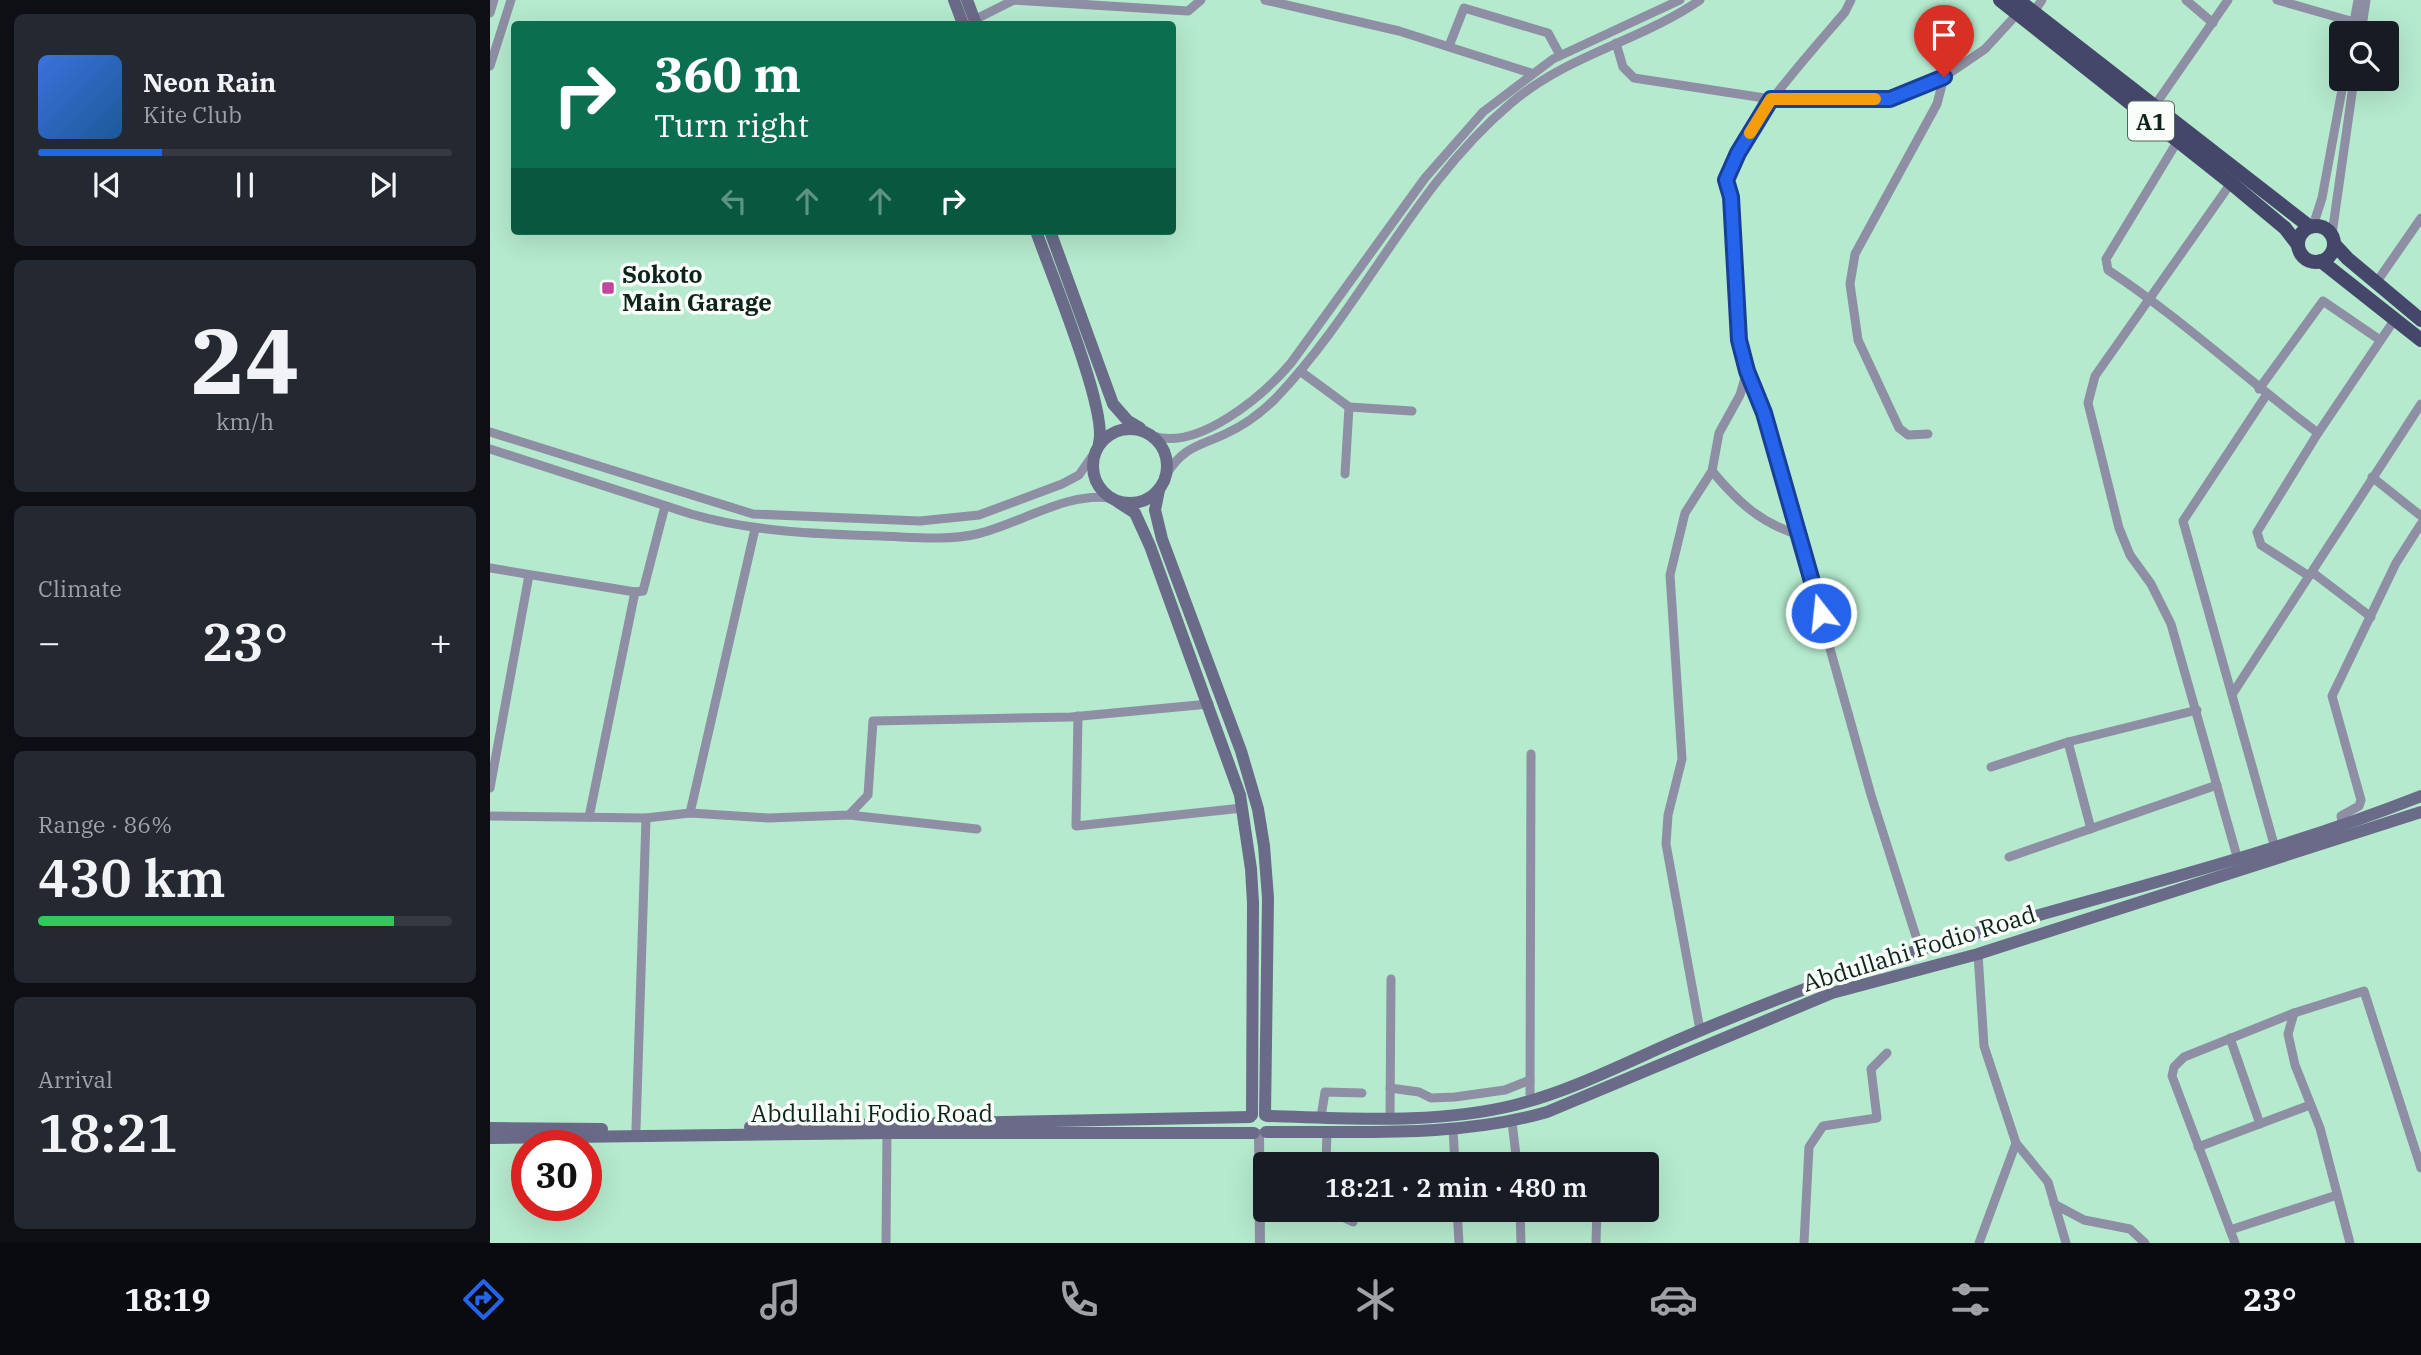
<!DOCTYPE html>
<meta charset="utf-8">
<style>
body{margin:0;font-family:"IBM Plex Serif",serif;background:#242831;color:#f1f3f6;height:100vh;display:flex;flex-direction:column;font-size:26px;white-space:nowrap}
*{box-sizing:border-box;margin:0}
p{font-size:23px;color:#9ea1a6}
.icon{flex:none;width:38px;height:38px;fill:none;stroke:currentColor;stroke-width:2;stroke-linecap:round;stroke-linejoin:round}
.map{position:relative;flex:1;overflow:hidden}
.side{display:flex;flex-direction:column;gap:14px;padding:14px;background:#0d0f14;width:490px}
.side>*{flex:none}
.hud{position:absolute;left:21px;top:21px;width:665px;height:214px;border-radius:7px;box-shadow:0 7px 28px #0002;background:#0b6e4f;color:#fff;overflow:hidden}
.tools{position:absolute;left:1839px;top:21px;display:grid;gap:14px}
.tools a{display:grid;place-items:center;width:70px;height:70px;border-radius:7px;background:#171b24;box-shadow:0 7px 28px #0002;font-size:35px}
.speed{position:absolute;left:21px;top:1130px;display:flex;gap:14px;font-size:35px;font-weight:700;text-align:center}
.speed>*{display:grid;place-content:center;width:91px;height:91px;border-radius:50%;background:#171b24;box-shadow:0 7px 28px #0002;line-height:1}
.speed .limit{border:10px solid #d22;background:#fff;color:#111}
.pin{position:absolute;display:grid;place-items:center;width:60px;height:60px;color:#fff;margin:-72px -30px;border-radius:50% 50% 50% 0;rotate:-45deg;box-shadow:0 0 7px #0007}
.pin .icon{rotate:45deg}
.me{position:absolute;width:77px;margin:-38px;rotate:344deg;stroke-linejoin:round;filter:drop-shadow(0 0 5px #0008)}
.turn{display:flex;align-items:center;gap:24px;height:147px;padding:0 28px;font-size:32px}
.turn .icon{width:91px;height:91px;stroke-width:2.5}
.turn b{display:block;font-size:49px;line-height:60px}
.lanes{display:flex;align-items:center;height:66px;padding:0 28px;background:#0003;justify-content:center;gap:35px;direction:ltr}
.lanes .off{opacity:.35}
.big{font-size:52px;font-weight:600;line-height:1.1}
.side .card{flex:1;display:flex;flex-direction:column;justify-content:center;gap:10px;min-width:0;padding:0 24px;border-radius:10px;background:#242831}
.side .dial{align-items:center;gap:0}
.dial b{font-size:91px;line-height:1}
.song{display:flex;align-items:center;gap:21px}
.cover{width:84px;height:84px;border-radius:10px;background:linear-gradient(135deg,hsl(220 70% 55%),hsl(210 70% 35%))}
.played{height:7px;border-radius:4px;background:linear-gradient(90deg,#2563eb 30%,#363941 30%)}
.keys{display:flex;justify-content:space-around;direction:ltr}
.heat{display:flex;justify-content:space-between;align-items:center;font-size:38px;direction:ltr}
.charge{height:10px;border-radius:5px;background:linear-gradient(90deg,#34c759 86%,#363941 0)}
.trip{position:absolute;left:763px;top:1152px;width:406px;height:70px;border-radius:7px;background:#171b24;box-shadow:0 7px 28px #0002;font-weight:600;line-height:70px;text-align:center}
.dock{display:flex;height:112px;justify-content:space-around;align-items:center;background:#090b0e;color:#9ea1a6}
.dock .icon{width:49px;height:49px}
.dock .on{color:#2563eb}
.dock b{font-size:32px;color:#f1f3f6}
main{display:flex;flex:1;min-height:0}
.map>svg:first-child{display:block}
</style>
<main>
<section class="side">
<div class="card">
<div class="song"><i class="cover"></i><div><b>Neon Rain</b><p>Kite Club</p></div></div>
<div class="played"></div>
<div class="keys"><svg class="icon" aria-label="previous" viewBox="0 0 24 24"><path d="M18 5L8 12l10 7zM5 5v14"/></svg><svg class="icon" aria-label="pause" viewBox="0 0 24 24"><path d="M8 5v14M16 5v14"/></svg><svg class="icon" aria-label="next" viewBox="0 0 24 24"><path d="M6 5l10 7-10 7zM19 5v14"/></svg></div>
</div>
<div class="card dial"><b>24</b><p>km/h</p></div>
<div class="card"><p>Climate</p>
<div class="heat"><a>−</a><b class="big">23°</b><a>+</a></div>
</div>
<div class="card"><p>Range · 86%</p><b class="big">430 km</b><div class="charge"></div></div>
<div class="card"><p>Arrival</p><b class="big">18:21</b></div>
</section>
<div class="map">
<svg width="1931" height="1243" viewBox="0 0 1931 1243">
<rect width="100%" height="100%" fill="#b5eace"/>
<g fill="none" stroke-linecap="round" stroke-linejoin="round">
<!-- minor -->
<g stroke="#8e8fa4" stroke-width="9">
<path d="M 775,0 L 909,31 L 1041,73"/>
<path d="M 1361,0 L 1355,12 C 1329,43 1237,143 1237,181 C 1237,185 1239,192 1241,196 L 1251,350 L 1274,413 L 1381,795 L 1430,949"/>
<path d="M 1696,0 L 1723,23"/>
<path d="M 1787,0 L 1864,22"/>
<path d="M 0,13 L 4,0"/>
<path d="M 1543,13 L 1552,0"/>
<path d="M 484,20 L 524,0 L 698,11 L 711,0"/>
<path d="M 1862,33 L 1868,0"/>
<path d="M 1871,33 L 1876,0"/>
<path d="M 1126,43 L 1133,67 L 1144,78 L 1281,99 L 1400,99 L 1454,77 L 1495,49 L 1528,13"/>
<path d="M 959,46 L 974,8 L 1058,33 L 1070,55"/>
<path d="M 0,66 L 21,0"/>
<path d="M 1663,108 L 1738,0"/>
<path d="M 1687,142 L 1616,259 L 1618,270 C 1692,319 1757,380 1828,433"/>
<path d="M 1741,183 L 1605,376 L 1598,403 L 1629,528 L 1640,555 L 1661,584 L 1681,624 L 1748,860"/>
<path d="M 1823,226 L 1832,198 L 1854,79"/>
<path d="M 1842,234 L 1864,79"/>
<path d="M 1886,283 L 1931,218"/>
<path d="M 810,371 L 859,407 L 855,474"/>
<path d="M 1769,389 L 1833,301 L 1890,340"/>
<path d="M 1777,394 L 1693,521 L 1785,848"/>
<path d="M 859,407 L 922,411"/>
<path d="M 0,432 L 263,514 L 430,521 L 489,515 L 572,484 L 589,475 L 605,452"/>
<path d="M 1438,434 L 1418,435 L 1409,428 L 1368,340 L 1360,284 L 1365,254 L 1447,104 L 1454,77"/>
<path d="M 663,436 C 708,451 773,396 801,363 L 935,178 L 993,112 L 1063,59 L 1190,0"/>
<path d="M 0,449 L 201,514 C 264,532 326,534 391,536 C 422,537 456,541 487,534 C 530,524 575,492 620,498"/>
<path d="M 1222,471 C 1247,501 1270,523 1309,535"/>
<path d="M 676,475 C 693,447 707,447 735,434 C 755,425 771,413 786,398 C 873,307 923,186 1020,104 C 1078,54 1149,42 1210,0"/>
<path d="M 1882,477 L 1931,516"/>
<path d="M 0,568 L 145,592 L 153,591 L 175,506"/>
<path d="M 1822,572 L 1881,617"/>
<path d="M 1819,576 L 1771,545 L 1767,532 L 1828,433 L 1905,319"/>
<path d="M 1743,693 L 1931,404"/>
<path d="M 588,716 L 586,826 L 752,808"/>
<path d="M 1578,742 L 1601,829"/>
<path d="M 1501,767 L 1578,742 L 1707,710"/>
<path d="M 0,788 L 39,575"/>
<path d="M 200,813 L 265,529"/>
<path d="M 359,815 L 487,829"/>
<path d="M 0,816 L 156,818 L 200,813 L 278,818 L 359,815 L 378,795 L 383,721 L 581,717 L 719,704"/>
<path d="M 99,817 L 145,592"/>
<path d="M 1853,827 L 1851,816 L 1869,806 L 1871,800 L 1842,696 L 1906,563 L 1931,524"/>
<path d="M 1519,857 L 1727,785"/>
<path d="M 1488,954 L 1494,1046 L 1526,1143 L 1558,1182 L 1576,1243"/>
<path d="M 1804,1013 L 1798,1034 L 1805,1065 L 1830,1128 L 1860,1243"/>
<path d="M 1210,1030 L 1176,844 L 1178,815 L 1192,759 L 1180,575 L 1195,513 L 1222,471 L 1229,433 L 1250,395 L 1257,371"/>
<path d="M 1740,1038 L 1770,1124"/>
<path d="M 900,1088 L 929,1092 L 941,1098 L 965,1097 L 1015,1090 L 1040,1080"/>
<path d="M 1040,1100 L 1041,754"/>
<path d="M 831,1117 L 835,1092 L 872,1093"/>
<path d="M 900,1118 L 901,979"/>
<path d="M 1022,1122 L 1027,1164"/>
<path d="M 146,1129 L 156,818"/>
<path d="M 963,1129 L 965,1164"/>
<path d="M 1708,1147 L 1820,1105"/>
<path d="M 836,1164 L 837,1131"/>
<path d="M 1157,1188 L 1159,1186"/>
<path d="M 1564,1204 L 1594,1220 L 1640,1229 L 1655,1243"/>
<path d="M 835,1209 L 863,1222"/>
<path d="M 967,1209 L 969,1243"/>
<path d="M 1030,1209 L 1031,1243"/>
<path d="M 1099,1209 L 1107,1209 L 1106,1243"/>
<path d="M 1740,1230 L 1847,1195"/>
<path d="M 396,1243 L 397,1133"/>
<path d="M 1314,1243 L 1319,1147 L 1333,1126 L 1387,1118 L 1381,1069 L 1397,1053"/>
<path d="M 1489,1243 L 1526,1143"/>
<path d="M 1745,1243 L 1682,1076 L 1684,1067 L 1694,1057 L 1804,1013 L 1874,991 L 1931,1168"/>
</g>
<!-- tertiary -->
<path stroke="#8e8fa4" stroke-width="10" d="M 769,1134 L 770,1243"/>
<!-- secondary -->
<g stroke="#696b88" stroke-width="12">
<path d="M 464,0 L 473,24"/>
<path d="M 477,0 L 486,24"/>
<path d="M 546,231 C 560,271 618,410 609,443"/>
<path d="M 560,231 L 623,404 L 638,421 L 650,428"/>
<circle cx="640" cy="466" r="37"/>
<path d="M 669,490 L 665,510 L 672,539 L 751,751 L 768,809 L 774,846 L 778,898 L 775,1115"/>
<path d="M 628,502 L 645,513 L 660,546 L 750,795 L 761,869 L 763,903 L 762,1115"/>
<path d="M 777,1116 C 860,1118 944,1125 1025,1105 C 1081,1091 1135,1063 1188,1040 C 1267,1006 1350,974 1432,949 C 1599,898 1769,860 1931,796"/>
<path d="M 260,1127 L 760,1117"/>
<path d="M 0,1128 L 112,1129"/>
<path d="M 776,1132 C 869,1131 967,1138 1057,1112 L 1342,993 L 1488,954 L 1931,812"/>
<path d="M 0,1138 L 397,1133 L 764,1133"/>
</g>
<!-- trunk -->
<g stroke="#44466a" stroke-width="14">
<path d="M 1510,0 L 1741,183 L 1795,228 L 1808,245"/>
<path d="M 1528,0 L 1820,227"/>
<circle cx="1826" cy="244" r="18"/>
<path d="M 1844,244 L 1858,259 L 1931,320"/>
<path d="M 1831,261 L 1931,340"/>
</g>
</g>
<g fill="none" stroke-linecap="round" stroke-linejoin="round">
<!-- route casing -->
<g stroke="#184099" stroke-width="18">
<path id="route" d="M 1331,613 L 1274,413 L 1257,371 L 1249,340 L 1241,197 L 1236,180 L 1248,153 L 1281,99 L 1400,99 L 1454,77"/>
</g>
<!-- route -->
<use href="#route" stroke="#2563eb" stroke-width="12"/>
<!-- slow -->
<path stroke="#f59e0b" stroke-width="12" d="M 1260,133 L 1281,99 L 1385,99"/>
</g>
<!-- markers -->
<rect fill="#c0479b" stroke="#f9fefb" stroke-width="2.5" x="111" y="281" width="14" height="14" rx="3.5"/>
<g text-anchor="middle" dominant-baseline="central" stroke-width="7" stroke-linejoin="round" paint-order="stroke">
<!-- shield labels -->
<rect fill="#f9fefb" stroke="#54655d" stroke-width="2" x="1638" y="101.5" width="46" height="39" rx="5"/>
<g font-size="23" font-weight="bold" fill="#0e2319">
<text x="1661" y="121">A1</text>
</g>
<!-- poi labels -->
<g font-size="24" font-weight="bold" fill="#0e2319" stroke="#f9fefb" text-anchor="start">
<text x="132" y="274">Sokoto<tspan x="132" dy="28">Main Garage</tspan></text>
</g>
<!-- street labels -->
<g font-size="24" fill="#0e2319" stroke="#f9fefb">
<text transform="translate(1429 948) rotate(-17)">Abdullahi Fodio Road</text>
<text x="382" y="1113">Abdullahi Fodio Road</text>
</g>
</g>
</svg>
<div class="tools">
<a><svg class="icon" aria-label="search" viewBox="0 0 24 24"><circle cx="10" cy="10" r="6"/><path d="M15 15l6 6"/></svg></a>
</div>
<div class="speed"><div class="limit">30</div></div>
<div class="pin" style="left:1454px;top:77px;background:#d93025"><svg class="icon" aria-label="arrive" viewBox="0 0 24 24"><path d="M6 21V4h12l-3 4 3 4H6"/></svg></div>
<svg class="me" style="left:1331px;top:613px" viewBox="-20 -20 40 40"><circle r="17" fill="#2563eb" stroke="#fff" stroke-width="3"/><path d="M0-11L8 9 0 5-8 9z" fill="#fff"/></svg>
<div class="trip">18:21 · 2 min · 480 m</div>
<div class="hud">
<div class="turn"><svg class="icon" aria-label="right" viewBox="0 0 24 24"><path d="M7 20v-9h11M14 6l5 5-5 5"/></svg><div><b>360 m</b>Turn right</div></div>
<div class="lanes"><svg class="icon off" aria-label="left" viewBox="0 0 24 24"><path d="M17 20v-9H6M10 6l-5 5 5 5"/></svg><svg class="icon off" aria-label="ahead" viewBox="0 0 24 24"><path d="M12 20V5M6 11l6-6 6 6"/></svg><svg class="icon off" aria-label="ahead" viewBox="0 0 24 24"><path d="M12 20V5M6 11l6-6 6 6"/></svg><svg class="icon" aria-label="right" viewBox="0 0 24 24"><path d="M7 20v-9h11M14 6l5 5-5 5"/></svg></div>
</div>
</div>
</main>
<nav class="dock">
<b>18:19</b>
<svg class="icon on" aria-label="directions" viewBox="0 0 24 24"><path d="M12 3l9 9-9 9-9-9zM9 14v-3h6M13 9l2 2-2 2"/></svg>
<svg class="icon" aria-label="music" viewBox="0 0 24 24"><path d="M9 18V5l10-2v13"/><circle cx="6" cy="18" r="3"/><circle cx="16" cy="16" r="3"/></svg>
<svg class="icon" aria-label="phone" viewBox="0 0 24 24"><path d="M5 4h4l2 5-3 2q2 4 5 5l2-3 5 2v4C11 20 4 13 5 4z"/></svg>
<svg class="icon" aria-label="climate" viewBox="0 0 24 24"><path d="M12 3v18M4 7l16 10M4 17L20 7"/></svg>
<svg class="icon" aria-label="car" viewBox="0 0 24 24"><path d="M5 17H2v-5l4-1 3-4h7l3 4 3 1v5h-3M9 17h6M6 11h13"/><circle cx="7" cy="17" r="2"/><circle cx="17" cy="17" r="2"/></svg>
<svg class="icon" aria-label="filters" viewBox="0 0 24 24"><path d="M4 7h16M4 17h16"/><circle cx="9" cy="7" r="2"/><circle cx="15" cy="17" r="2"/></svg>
<b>23°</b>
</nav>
